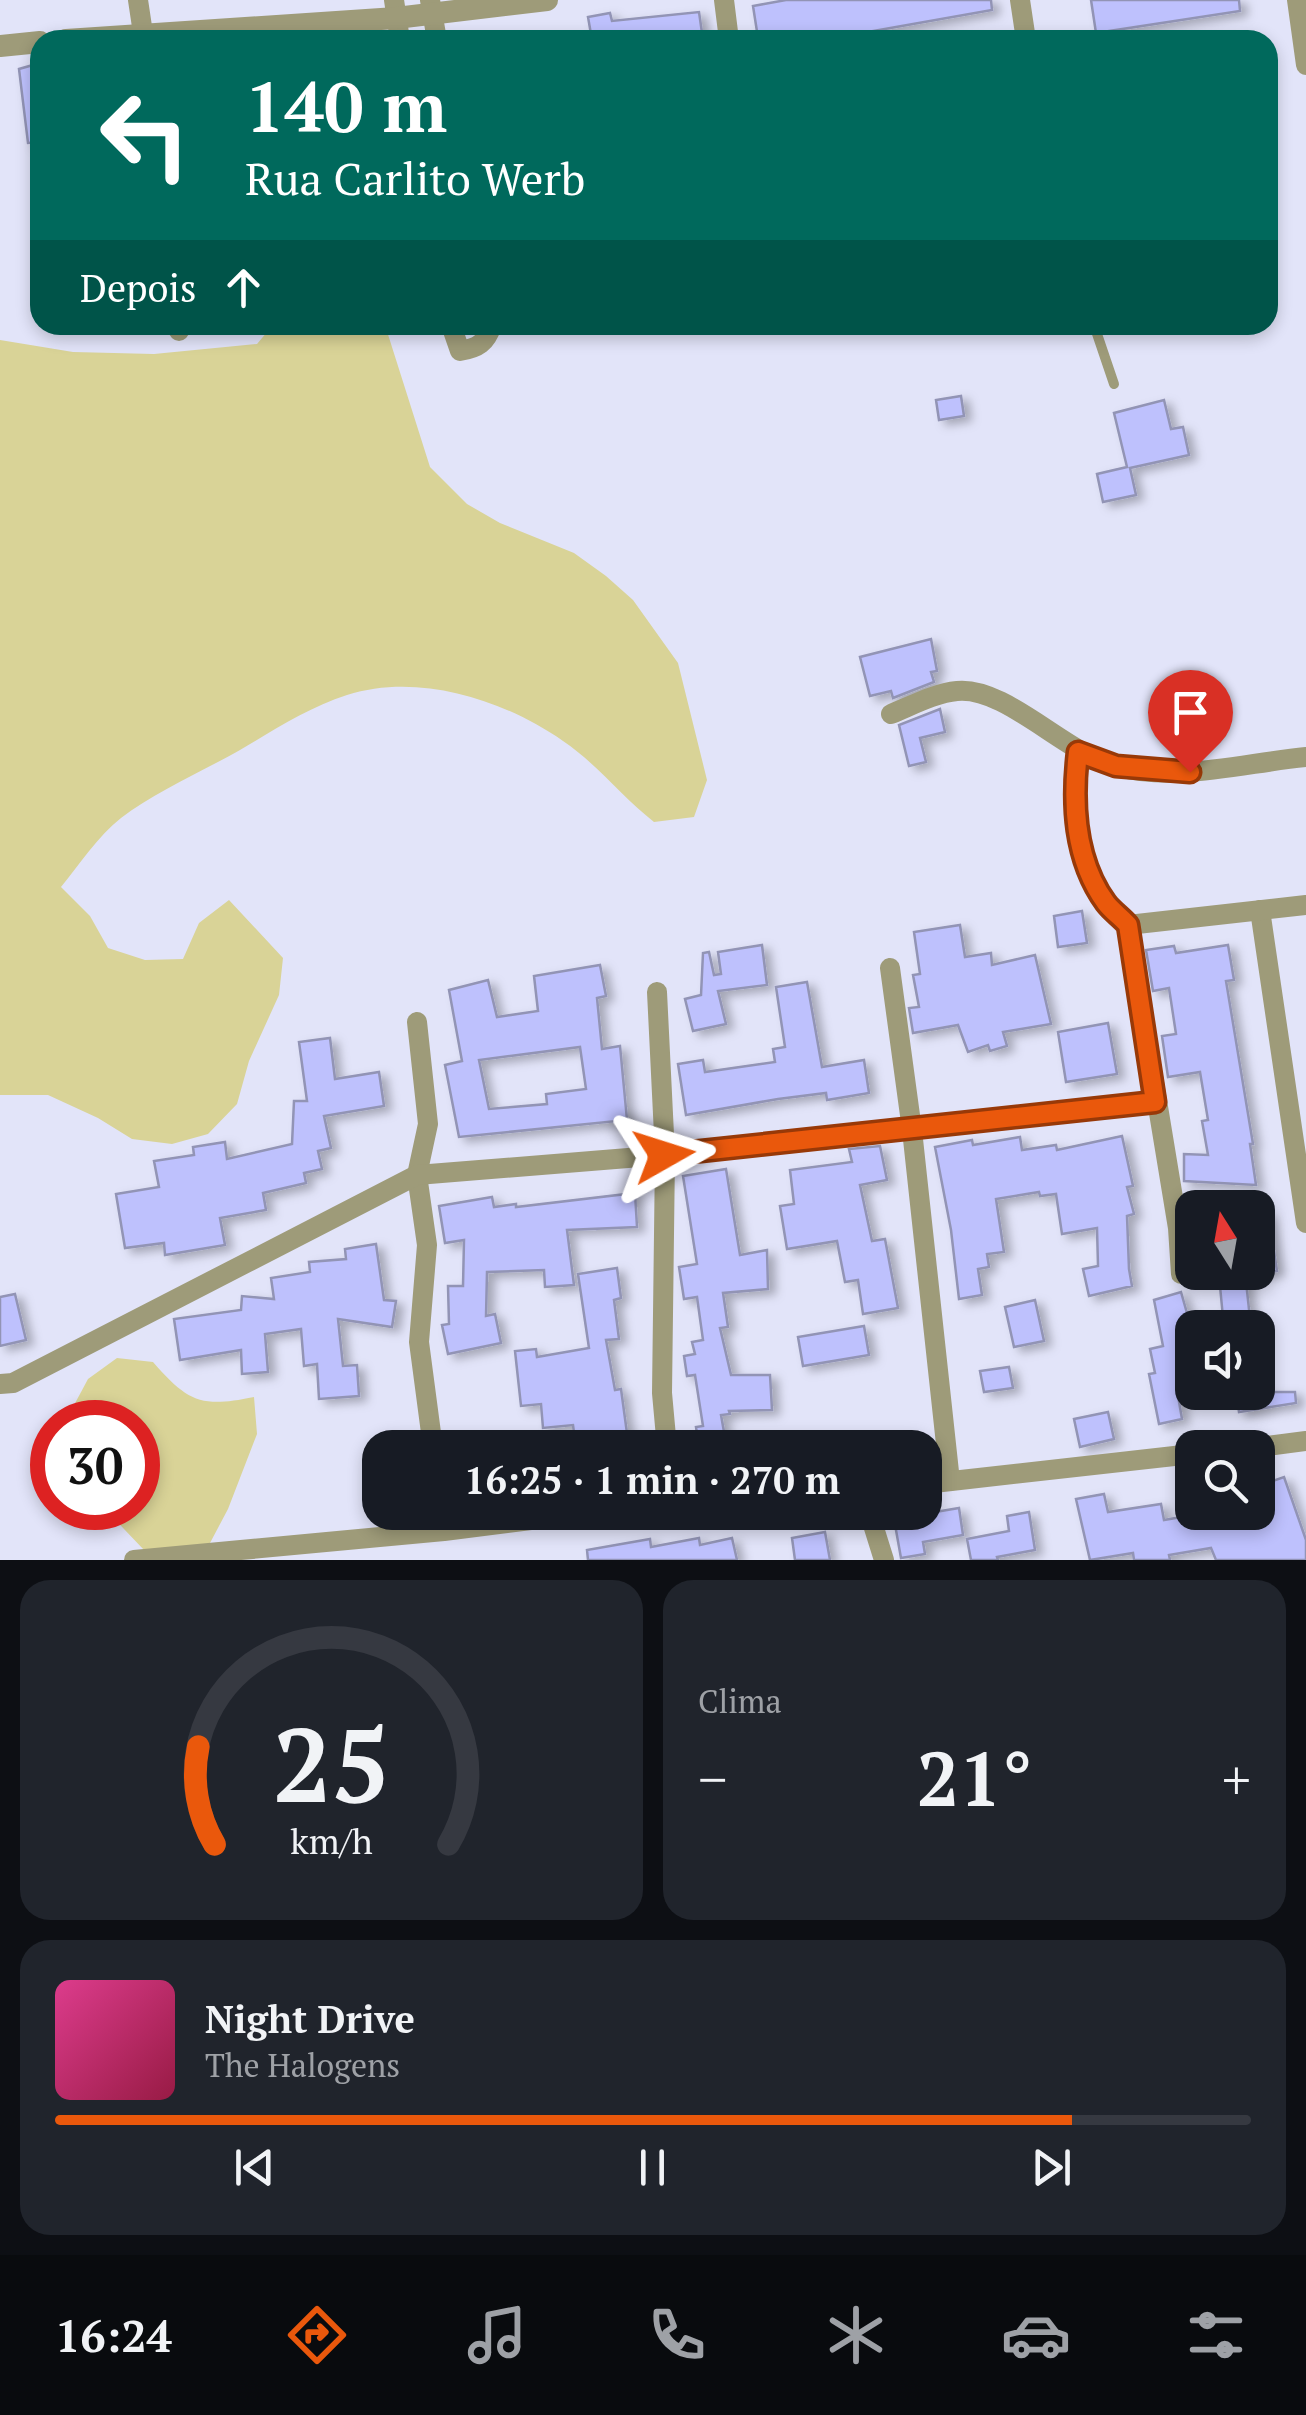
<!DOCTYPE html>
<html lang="pt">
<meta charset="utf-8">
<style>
body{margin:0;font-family:"PT Serif",serif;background:#20242c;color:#f1f3f6;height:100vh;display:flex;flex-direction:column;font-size:38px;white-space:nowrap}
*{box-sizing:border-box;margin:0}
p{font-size:32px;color:#9ea1a6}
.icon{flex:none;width:55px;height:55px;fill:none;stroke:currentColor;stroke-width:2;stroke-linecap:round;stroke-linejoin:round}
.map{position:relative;height:1560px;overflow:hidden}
.sheet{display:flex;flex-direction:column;gap:20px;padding:20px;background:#0d0f14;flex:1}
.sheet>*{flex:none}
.top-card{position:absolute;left:30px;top:30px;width:1248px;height:305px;border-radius:30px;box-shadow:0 5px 15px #0003;background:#00695c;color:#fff;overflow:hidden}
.needle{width:65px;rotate:349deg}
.controls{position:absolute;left:1175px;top:1190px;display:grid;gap:20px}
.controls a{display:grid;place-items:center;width:100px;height:100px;border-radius:20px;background:#171b24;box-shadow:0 5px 15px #0003;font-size:50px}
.speed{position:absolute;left:30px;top:1400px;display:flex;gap:20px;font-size:50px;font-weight:700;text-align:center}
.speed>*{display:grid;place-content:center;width:130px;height:130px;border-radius:50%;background:#171b24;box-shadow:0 5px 15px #0003;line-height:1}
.speed .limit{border:15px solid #d22;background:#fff;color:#111}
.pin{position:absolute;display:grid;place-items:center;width:85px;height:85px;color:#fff;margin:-102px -42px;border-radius:50% 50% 50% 0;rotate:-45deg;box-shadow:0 0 10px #0007}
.pin .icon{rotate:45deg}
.me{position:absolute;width:110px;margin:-55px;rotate:84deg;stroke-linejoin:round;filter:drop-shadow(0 0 8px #0008)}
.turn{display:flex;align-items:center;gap:35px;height:210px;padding:0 50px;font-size:45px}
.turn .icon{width:130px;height:130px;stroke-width:2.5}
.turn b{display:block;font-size:70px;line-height:85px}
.then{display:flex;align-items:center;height:95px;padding:0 50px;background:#0003;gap:20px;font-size:38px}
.big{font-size:75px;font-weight:700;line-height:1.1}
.sheet .tile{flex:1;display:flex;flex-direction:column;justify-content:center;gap:15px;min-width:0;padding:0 35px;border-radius:30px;background:#20242c}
.sheet .dial{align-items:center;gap:0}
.dial svg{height:260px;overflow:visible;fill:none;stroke:#363941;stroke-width:7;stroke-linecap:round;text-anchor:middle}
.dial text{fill:#f1f3f6;stroke:none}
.song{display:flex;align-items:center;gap:30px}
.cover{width:120px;height:120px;border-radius:15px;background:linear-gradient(135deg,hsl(330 70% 55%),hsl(340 70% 35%))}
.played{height:10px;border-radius:5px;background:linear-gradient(90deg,#ea580c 85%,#363941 85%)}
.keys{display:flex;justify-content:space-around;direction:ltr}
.heat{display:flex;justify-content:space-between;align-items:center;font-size:55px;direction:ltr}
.sheet .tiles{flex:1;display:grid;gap:20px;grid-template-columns:1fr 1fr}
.tile:last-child{grid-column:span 2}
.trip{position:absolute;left:362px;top:1430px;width:580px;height:100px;border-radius:30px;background:#171b24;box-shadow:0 5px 15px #0003;font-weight:700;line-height:100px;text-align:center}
.tab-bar{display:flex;height:160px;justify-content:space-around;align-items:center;background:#090b0e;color:#9ea1a6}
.tab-bar .icon{width:70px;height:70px}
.tab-bar .selected{color:#ea580c}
.tab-bar b{font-size:45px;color:#f1f3f6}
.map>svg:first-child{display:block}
</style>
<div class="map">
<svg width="1306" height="1560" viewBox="0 0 1306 1560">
<defs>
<filter id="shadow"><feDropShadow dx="7" dy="4.5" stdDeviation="5" flood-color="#0004"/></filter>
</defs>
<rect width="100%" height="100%" fill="#e2e4f9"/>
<!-- green -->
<g fill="#d9d397">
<path d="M 273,325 L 385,325 L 430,467 L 467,504 L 500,523 L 574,553 L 606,576 L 633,600 L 678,663 L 707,780 L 694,817 L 654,822 C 621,796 596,763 563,741 C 504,700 419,672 347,695 C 309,707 274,730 240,750 C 203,771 153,793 121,818 C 98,836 79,865 61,887 L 90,916 L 108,948 L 145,960 L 183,959 L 199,923 L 229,900 L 283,958 L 279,995 L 249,1061 L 237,1104 L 208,1134 L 172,1144 L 132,1139 L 98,1118 L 48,1095 L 0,1095 L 0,340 L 73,352 L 154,354 L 257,344 Z"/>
<path d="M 117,1358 L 153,1362 C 188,1402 201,1408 254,1397 L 257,1434 L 228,1509 L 201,1560 L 144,1550 L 104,1508 L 138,1508 L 138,1422 L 65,1422 L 88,1379 Z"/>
</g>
<!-- building -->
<g fill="#bec1fd" stroke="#9294b5" stroke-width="2.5" fill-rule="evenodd" filter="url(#shadow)">
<path d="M 786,0 L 991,0 L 992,10 L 862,33 L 863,40 L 789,40 L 788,33 L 758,38 L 753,6 Z"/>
<path d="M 1091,0 L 1239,0 L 1240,11 L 1096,33 Z"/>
<path d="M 699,12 L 703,40 L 592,40 L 588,17 L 610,13 L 612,21 Z"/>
<path d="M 40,63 L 40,142 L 28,143 L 19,69 Z"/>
<path d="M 961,396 L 964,416 L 939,420 L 936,400 Z"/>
<path d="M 1164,400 L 1171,429 L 1183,427 L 1189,455 L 1130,468 L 1136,495 L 1103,502 L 1097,474 L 1127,467 L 1114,413 Z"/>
<path d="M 931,639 L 937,671 L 931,672 L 934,682 L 893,698 L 891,691 L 870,696 L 860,657 Z"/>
<path d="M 940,709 L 945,732 L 920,738 L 926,762 L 909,766 L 899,725 Z"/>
<path d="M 1082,911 L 1087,943 L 1058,947 L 1054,916 Z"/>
<path d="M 960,925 L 965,957 L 991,953 L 992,965 L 1035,955 L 1051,1024 L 1003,1032 L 1007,1046 L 990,1051 L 988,1045 L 968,1052 L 958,1025 L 913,1033 L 909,1008 L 919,1007 L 913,975 L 920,974 L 914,932 Z"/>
<path d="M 762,945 L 767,985 L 718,991 L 726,1024 L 693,1031 L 685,999 L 701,995 L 703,953 L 709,952 L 714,975 L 721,974 L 718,952 Z"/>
<path d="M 1228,945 L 1234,980 L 1226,981 L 1253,1144 L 1250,1144 L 1256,1185 L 1184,1181 L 1184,1154 L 1208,1155 L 1202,1121 L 1208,1120 L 1200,1072 L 1168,1077 L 1162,1036 L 1176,1034 L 1169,988 L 1153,991 L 1146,950 L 1174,946 L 1176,953 Z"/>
<path d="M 600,965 L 606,996 L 597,998 L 602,1049 L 620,1046 L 627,1120 L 459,1137 L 445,1065 L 462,1061 L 449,990 L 488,980 L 497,1017 L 538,1011 L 534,976 ZM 580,1047 L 586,1089 L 546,1094 L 547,1104 L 489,1109 L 479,1060 Z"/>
<path d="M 807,982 L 822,1067 L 864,1060 L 869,1093 L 827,1100 L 826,1093 L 778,1099 L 686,1115 L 678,1064 L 703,1060 L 705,1072 L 775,1062 L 773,1049 L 785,1047 L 776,987 Z"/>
<path d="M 1108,1023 L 1117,1074 L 1066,1082 L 1058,1032 Z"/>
<path d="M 330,1038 L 335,1079 L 379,1072 L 384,1106 L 324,1116 L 331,1148 L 318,1151 L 322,1169 L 304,1173 L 306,1183 L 263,1193 L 266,1210 L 220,1218 L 225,1245 L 165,1255 L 164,1243 L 125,1248 L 116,1194 L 159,1187 L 154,1161 L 194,1155 L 193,1147 L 225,1142 L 227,1159 L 292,1144 L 294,1101 L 307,1101 L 299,1042 Z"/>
<path d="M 1122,1136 L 1133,1186 L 1127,1187 L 1134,1214 L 1127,1216 L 1129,1269 L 1132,1286 L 1089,1296 L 1083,1269 L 1098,1266 L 1097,1228 L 1062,1234 L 1056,1194 L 1040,1196 L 1039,1192 L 996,1199 L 1004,1252 L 987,1254 L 989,1267 L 978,1269 L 982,1295 L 959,1299 L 951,1230 L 935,1147 L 972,1140 L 973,1145 L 1020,1137 L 1022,1150 L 1056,1145 L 1057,1150 Z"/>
<path d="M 880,1146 L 887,1180 L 860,1185 L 872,1241 L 885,1239 L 898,1308 L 863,1314 L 858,1280 L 845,1282 L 837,1241 L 787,1249 L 780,1206 L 794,1204 L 790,1170 L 852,1162 L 849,1149 Z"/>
<path d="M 726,1169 L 740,1255 L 767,1250 L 768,1289 L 723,1293 L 728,1327 L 720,1328 L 731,1375 L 770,1375 L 772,1410 L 729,1411 L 730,1414 L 721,1415 L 726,1443 L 699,1447 L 696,1427 L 703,1426 L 695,1375 L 687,1376 L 684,1356 L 695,1354 L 692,1342 L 703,1340 L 697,1297 L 684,1299 L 679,1267 L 697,1264 L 683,1176 Z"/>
<path d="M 635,1193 L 637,1227 L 567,1230 L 574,1285 L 545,1287 L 544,1270 L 487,1272 L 486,1316 L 495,1314 L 501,1343 L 448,1354 L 442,1325 L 449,1324 L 448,1286 L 463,1286 L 464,1240 L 445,1243 L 439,1206 L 492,1197 L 494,1207 L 516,1204 L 516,1207 Z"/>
<path d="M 1268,1213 L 1277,1271 L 1258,1274 L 1258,1214 Z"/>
<path d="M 376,1244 L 384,1300 L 396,1301 L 392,1327 L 338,1319 L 343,1366 L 357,1365 L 359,1396 L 319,1399 L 317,1364 L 304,1366 L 301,1329 L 265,1334 L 268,1372 L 242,1374 L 241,1350 L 180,1360 L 174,1319 L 241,1310 L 242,1296 L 274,1299 L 271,1278 L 310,1272 L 309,1262 L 346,1259 L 345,1249 Z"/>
<path d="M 617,1268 L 621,1298 L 614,1300 L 619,1339 L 606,1340 L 615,1390 L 621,1389 L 629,1448 L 576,1448 L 573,1425 L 543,1428 L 541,1404 L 521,1406 L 515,1351 L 536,1349 L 537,1357 L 589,1348 L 578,1274 Z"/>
<path d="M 1224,1272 L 1245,1272 L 1251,1328 L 1224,1328 L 1220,1286 L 1226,1285 Z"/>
<path d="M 1181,1292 L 1192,1331 L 1192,1393 L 1178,1396 L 1182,1419 L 1159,1424 L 1149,1374 L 1155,1373 L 1150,1349 L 1163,1346 L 1154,1300 Z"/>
<path d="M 15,1294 L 26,1340 L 0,1346 L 0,1297 Z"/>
<path d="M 1035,1300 L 1044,1341 L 1014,1347 L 1005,1307 Z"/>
<path d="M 864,1326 L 869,1355 L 803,1366 L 798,1337 Z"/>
<path d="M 1009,1367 L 1013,1388 L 984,1392 L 980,1371 Z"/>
<path d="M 1236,1392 L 1295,1392 L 1296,1403 L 1239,1412 Z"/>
<path d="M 1108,1412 L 1114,1439 L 1080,1447 L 1074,1419 Z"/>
<path d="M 1284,1477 L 1306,1540 L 1306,1560 L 1216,1560 L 1211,1548 L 1169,1555 L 1170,1560 L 1134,1560 L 1133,1553 L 1090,1560 L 1076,1499 L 1104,1494 L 1108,1512 L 1161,1504 L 1164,1520 L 1210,1512 L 1266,1512 L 1258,1486 Z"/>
<path d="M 959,1508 L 963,1535 L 923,1542 L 925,1554 L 901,1558 L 894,1519 Z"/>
<path d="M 1029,1512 L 1035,1550 L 997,1557 L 998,1560 L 971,1560 L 967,1539 L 1009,1531 L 1007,1516 Z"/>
<path d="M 825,1532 L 830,1560 L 795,1560 L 792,1538 Z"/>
<path d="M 699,1538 L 700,1545 L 732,1538 L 737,1560 L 588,1560 L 587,1550 L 650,1539 L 651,1547 Z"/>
</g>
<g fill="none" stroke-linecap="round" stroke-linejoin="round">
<!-- service -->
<path stroke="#9e9b79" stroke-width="10" d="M 1094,325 L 1114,384"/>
<!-- minor -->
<g stroke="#9e9b79" stroke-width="20">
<path d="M 138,0 L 144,40"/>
<path d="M 394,0 L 400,40"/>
<path d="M 430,0 L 437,40"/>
<path d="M 724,0 L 729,40"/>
<path d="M 1020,0 L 1026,40"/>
<path d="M 1297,0 L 1306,65"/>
<path d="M 179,325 L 179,331"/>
<path d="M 451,325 L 460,351 C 478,348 486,343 492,325"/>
<path d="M 891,714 C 911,706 935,693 957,691 C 1005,686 1065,753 1115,766 C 1177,783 1243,763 1306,757"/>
<path d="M 1078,752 C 1072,803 1073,860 1106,903 C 1112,911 1121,917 1128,925"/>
<path d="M 1260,910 L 1306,1223"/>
<path d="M 1128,925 L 1178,1228 L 1181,1274"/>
<path d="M 1128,925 L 1306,905"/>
<path d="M 890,968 L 912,1130 L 950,1481"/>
<path d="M 657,992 L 665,1155 L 662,1393 L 667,1448"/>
<path d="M 417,1022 L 428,1124 L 417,1175 L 427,1245 L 419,1342 L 433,1448"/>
<path d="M 0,1384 L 13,1383 L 417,1175 L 665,1155 L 1155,1102"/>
<path d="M 1252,1448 L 1306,1441"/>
<path d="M 925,1484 L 1192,1454"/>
<path d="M 869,1512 L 884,1560"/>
<path d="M 134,1560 L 444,1531 L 595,1512"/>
</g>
<!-- tertiary -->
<g stroke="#9e9b79" stroke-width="22">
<path d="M 66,40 L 396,18 L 547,0"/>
<path d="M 0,46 L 40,42"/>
</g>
</g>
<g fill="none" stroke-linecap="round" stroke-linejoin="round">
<!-- route casing -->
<g stroke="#983908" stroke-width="25">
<path id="route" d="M 664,1155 L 1155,1102 L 1128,925 C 1121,917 1112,911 1106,903 C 1074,859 1072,803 1078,752 L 1116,766 L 1190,772"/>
</g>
<!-- route -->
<use href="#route" stroke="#ea580c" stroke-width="18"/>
</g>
</svg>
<div class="controls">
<a><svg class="needle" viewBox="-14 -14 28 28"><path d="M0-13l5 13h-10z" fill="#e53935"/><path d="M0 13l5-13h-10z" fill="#9ea1a6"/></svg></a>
<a><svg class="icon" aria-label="sound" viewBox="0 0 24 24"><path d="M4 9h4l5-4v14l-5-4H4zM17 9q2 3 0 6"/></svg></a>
<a><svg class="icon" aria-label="search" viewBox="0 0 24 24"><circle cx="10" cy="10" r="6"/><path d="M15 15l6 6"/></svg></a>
</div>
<div class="speed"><div class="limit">30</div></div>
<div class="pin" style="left:1190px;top:772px;background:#d93025"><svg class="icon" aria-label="arrive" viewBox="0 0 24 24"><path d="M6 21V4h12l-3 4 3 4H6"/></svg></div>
<svg class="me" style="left:664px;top:1155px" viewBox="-20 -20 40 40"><path d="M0-17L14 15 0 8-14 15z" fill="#ea580c" stroke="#fff" stroke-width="4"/></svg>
<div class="trip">16:25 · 1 min · 270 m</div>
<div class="top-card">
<div class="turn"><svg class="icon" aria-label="left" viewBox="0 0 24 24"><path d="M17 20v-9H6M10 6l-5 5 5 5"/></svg><div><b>140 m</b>Rua Carlito Werb</div></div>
<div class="then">Depois<svg class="icon" aria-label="ahead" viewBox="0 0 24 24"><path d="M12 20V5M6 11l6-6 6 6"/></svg></div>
</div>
</div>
<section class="sheet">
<div class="tiles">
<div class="tile dial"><svg viewBox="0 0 100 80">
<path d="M14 69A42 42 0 1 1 86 69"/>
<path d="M14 69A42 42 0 0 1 9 39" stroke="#ea580c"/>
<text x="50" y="56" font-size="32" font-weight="700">25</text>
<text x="50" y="72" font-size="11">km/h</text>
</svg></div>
<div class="tile"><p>Clima</p>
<div class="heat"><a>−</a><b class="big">21°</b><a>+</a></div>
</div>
<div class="tile">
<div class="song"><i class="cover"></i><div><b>Night Drive</b><p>The Halogens</p></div></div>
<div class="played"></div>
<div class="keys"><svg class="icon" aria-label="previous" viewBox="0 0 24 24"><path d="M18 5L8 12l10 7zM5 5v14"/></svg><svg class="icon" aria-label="pause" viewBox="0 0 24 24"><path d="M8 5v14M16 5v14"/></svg><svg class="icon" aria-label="next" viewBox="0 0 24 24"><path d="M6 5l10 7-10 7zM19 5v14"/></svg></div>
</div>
</div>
</section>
<nav class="tab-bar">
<b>16:24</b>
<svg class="icon selected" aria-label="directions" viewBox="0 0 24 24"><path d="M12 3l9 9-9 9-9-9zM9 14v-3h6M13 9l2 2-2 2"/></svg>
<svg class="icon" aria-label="music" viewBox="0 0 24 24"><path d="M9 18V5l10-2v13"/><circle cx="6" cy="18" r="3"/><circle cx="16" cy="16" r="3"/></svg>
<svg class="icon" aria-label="phone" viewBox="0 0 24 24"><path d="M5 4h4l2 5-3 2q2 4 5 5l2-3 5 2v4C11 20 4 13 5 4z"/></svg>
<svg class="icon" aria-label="climate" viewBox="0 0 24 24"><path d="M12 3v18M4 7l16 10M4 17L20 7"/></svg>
<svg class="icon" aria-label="car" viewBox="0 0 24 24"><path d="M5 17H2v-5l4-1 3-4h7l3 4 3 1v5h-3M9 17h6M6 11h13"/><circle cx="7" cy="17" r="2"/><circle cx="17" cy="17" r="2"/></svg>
<svg class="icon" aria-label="filters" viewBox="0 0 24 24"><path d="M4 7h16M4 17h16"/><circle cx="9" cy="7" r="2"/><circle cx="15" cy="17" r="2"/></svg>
</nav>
